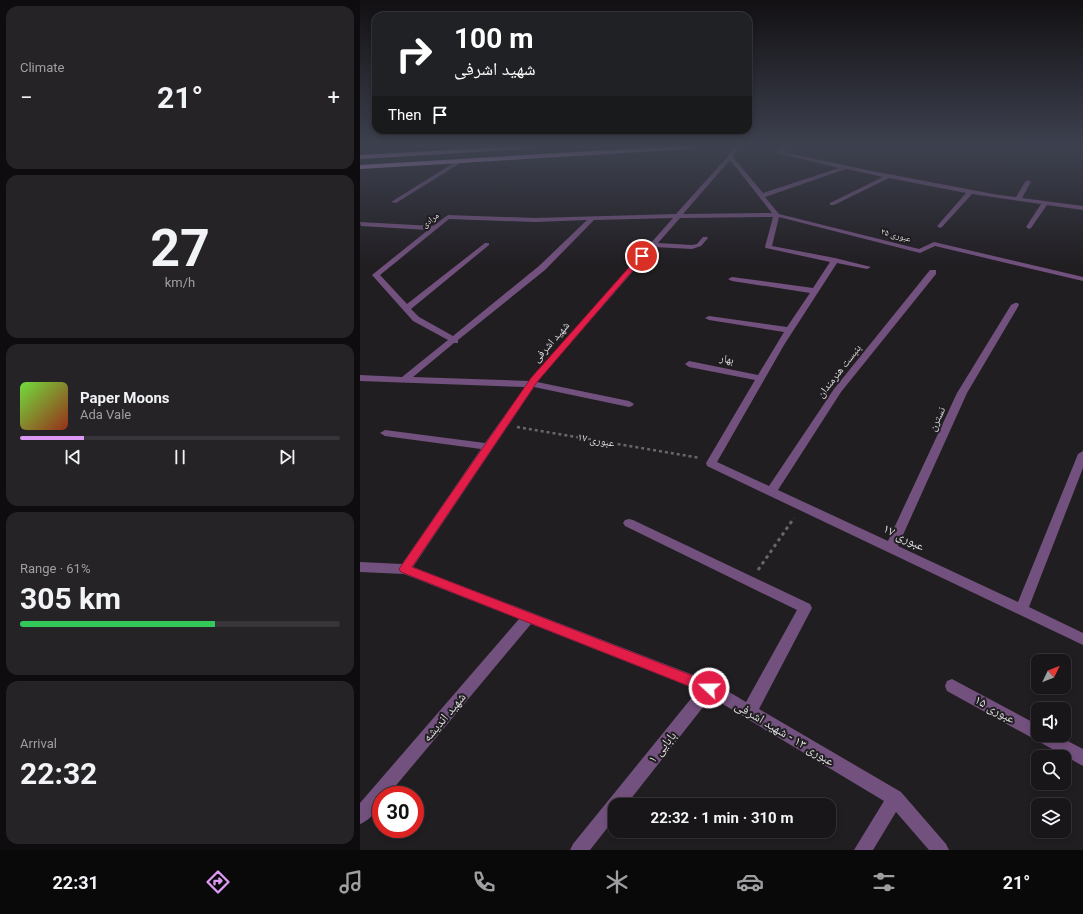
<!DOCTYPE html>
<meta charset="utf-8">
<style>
body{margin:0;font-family:Roboto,"Noto Naskh Arabic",sans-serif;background:#262327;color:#f1f3f6;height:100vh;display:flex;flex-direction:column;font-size:15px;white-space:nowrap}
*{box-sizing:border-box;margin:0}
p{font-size:13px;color:#9f9fa2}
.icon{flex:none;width:22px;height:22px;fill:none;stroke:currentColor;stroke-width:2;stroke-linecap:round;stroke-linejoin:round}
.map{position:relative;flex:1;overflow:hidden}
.side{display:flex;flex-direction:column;gap:6px;padding:6px;background:#0e0c0e;width:360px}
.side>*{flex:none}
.hud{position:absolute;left:12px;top:12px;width:380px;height:122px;border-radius:12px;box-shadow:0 2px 6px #0003,0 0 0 1px #373539;background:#202124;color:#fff;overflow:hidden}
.needle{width:26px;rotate:47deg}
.buttons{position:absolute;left:671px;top:654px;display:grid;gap:8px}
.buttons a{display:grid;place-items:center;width:40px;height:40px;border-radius:8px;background:#19161a;box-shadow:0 2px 6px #0003,0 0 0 1px #373539;font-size:20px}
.speed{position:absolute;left:12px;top:786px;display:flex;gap:8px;font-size:20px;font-weight:700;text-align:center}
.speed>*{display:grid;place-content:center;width:52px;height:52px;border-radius:50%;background:#19161a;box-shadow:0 2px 6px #0003,0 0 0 1px #373539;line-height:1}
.speed .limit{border:6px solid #d22;background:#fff;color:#111}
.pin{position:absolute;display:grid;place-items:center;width:34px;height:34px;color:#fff;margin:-17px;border:2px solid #fff;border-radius:50%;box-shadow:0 1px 4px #0007}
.me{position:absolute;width:44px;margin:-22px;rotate:291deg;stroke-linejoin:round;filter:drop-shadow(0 0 3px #0008)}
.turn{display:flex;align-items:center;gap:14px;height:84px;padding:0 16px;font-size:18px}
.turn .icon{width:52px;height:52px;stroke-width:2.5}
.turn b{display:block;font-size:28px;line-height:34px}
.then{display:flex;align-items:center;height:38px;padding:0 16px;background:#0003;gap:8px;font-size:15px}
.big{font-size:30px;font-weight:700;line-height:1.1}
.side .tile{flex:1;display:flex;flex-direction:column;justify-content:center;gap:6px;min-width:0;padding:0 14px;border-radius:12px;background:#262327}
.side .dial{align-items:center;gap:0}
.dial b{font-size:52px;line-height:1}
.song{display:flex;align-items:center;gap:12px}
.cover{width:48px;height:48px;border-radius:6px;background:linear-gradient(135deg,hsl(100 70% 55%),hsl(10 70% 35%))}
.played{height:4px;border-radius:2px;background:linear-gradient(90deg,#dd99f3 20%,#373539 20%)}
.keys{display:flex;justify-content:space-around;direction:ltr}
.heat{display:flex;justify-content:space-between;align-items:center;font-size:22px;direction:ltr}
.charge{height:6px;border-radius:3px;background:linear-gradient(90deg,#34c759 61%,#373539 0)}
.trip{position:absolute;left:248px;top:798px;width:228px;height:40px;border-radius:12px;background:#19161a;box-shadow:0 2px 6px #0003,0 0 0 1px #373539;font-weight:700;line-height:40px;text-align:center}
.tabs{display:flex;height:64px;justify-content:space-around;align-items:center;background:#0a090a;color:#9f9fa2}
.tabs .icon{width:28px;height:28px}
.tabs .selected{color:#dd99f3}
.tabs b{font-size:18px;color:#f1f3f6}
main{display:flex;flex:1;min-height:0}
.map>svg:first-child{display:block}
</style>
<main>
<section class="side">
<div class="tile"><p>Climate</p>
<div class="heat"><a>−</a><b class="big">21°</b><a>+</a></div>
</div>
<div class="tile dial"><b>27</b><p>km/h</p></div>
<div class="tile">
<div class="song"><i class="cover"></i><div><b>Paper Moons</b><p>Ada Vale</p></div></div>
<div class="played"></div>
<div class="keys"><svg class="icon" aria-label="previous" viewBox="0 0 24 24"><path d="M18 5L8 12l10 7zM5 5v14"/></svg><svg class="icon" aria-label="pause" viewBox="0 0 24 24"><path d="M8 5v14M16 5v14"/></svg><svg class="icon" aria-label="next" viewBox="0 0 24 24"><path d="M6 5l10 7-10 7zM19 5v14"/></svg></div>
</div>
<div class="tile"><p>Range · 61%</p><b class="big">305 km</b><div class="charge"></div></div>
<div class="tile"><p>Arrival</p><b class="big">22:32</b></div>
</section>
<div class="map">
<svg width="723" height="850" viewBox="0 0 723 850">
<rect width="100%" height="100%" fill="#211e22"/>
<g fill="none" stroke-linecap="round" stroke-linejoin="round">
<!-- path-far1 -->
<path stroke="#686669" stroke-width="2.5" stroke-dasharray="3 3" stroke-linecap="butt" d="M 157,427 L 340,458"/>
<!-- path -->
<path stroke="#686669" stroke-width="3" stroke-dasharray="3.5 3.5" stroke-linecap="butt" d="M 398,570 L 434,518"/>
<!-- minor -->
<g fill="#73517e" fill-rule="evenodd">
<path d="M 373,147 L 379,147 L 373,157 L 403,193 L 479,168 L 416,153 L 423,147 L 429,147 L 423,152 L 512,171 L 639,195 L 656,197 L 665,182 L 668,180 L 671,182 L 662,198 L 723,206 L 723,210 L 687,205 L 671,228 L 669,229 L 666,227 L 681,204 L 612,194 L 582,227 L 580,228 L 577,226 L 578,225 L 606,193 L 529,178 L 474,205 L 470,205 L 470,203 L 523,177 L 486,169 L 405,197 L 419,214 L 559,249 L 574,242 L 723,277 L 723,281 L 575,246 L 560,253 L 419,217 L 412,246 L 475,258 L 511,267 L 507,269 L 477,263 L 424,345 L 357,462 L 409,486 L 474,389 L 570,270 L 576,270 L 576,274 L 481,392 L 418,490 L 528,541 L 597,393 L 651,305 L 655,303 L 658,303 L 659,305 L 607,393 L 538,546 L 658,602 L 718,454 L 723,451 L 723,468 L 669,607 L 723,633 L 723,645 L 347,466 L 346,463 L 395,380 L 329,367 L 325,364 L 329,361 L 398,375 L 424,332 L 349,320 L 345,318 L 349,316 L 427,327 L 450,293 L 372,281 L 368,279 L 372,277 L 453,288 L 470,262 L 406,248 L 405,247 L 413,217 L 320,218 L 298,243 L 332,245 L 337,244 L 343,237 L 347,237 L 348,238 L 341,246 L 332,249 L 294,247 L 177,382 L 269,401 L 274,404 L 272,406 L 269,407 L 174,387 L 53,567 L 354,683 L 386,702 L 437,610 L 265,526 L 263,523 L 265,520 L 269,519 L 273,520 L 450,604 L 452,608 L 399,709 L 541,792 L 586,844 L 589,850 L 569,850 L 536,812 L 513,850 L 494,850 L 524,801 L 351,697 L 266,805 L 255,805 L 255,818 L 230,850 L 210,850 L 213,844 L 338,690 L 171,624 L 28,795 L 21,795 C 21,807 11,820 0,824 L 0,803 L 159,619 L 44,574 L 0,572 L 0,562 L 42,564 L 121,449 L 25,436 L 20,433 L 25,430 L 125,443 L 165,387 L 0,381 L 0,375 L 42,377 L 88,340 L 53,321 L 12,275 L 68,230 L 1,226 L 0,222 L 73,226 L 88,215 L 175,218 L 316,214 L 368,156 ZM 370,160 L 412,213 L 323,214 ZM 313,218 L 169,381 L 53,377 L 94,343 L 98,343 L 98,340 L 185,270 L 234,220 ZM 89,219 L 175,222 L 227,220 L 179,266 L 93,336 L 59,317 L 51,309 L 129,245 L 129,243 L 125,243 L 47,304 L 20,275 Z"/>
<path d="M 100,159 L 103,161 L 102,162 L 36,203 L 31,202 Z"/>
<path d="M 592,679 L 678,725 L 678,735 L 696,735 L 723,749 L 723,766 L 587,691 L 585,686 L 587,681 Z"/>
</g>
<!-- highway -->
<g fill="#e19ef7" fill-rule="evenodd">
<path d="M 137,147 L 172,147 L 169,149 L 0,159 L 0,155 Z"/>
<path d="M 299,147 L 333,147 L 330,149 L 0,169 L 0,165 Z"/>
</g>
<!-- path-bridge -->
<path stroke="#686669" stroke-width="1.5" stroke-dasharray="1.5 1.5" stroke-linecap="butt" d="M 285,147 L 287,153"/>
</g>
<!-- sky -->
<linearGradient id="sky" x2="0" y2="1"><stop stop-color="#121013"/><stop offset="0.55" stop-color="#3d414f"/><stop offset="1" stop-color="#3d414f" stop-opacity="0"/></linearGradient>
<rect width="723" height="266" fill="url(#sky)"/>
<!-- route -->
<path fill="#e11d48" stroke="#92132f" d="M 280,255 L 285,256 L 177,382 L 52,567 L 354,684 L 356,688 L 354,692 L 349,694 L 41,572 L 39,569 L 171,378 Z"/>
<g text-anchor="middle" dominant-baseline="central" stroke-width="4" stroke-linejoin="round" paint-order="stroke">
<!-- far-street labels -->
<g font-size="9" fill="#dddbde" stroke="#211e22">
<text transform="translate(70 220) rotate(-39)">مرادی</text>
<text transform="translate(536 235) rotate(15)">عبوری ۲۵</text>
</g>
<!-- street labels -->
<g font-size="11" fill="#dddbde" stroke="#211e22">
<text transform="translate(191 342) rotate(-49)">شهید اشرفی</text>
<text transform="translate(367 359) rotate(11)">بهار</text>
<text transform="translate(479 371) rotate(-52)">بنبست هنرمندان</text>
<text transform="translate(577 419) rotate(-65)">نسترن</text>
<text transform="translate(236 440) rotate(10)">عبوری ۱۷</text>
</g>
<!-- near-street labels -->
<g font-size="13" fill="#dddbde" stroke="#211e22">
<text transform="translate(544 537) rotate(26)">عبوری ۱۷</text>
<text transform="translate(635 709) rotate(29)">عبوری ۱۵</text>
<text transform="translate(84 717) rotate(-50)">شهید اندیشه</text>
<text transform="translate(425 733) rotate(31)">عبوری ۱۳ - شهید اشرفی</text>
<text transform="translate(302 747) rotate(-51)">بابایی ۱</text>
</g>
</g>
</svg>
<div class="buttons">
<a><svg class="needle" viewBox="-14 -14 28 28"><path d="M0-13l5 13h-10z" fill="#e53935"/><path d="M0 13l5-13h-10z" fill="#9f9fa2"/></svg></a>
<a><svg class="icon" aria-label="sound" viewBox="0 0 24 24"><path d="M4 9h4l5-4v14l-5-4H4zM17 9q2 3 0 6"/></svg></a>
<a><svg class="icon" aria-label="search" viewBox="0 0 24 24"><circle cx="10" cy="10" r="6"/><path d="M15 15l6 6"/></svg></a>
<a><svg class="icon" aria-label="layers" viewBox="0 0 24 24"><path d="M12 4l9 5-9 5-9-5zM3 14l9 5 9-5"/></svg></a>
</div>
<div class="speed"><div class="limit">30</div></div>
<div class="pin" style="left:282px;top:256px;background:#d93025"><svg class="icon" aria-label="arrive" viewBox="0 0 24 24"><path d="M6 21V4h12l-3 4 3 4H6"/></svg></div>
<svg class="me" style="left:349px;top:688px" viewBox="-20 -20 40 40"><circle r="17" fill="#e11d48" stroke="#fff" stroke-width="3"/><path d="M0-11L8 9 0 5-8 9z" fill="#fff"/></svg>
<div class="trip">22:32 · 1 min · 310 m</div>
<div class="hud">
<div class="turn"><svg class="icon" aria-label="right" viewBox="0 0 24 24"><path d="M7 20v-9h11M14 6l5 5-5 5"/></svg><div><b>100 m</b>شهید اشرفی</div></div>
<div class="then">Then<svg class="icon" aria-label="arrive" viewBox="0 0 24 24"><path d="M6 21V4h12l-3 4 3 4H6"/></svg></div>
</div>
</div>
</main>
<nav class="tabs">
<b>22:31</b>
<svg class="icon selected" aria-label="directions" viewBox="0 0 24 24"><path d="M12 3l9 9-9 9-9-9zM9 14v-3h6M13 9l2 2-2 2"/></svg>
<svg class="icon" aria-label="music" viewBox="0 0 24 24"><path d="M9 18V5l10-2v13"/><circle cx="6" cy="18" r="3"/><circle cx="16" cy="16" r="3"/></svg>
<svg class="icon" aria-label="phone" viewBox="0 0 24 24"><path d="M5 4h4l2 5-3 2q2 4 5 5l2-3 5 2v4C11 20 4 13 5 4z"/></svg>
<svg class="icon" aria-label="climate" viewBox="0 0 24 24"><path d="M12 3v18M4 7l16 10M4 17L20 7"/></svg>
<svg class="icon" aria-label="car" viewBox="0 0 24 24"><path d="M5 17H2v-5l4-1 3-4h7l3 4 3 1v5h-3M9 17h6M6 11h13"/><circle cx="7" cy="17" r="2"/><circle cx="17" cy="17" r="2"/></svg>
<svg class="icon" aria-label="filters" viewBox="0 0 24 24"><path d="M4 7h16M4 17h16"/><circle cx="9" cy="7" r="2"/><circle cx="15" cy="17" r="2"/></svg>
<b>21°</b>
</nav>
